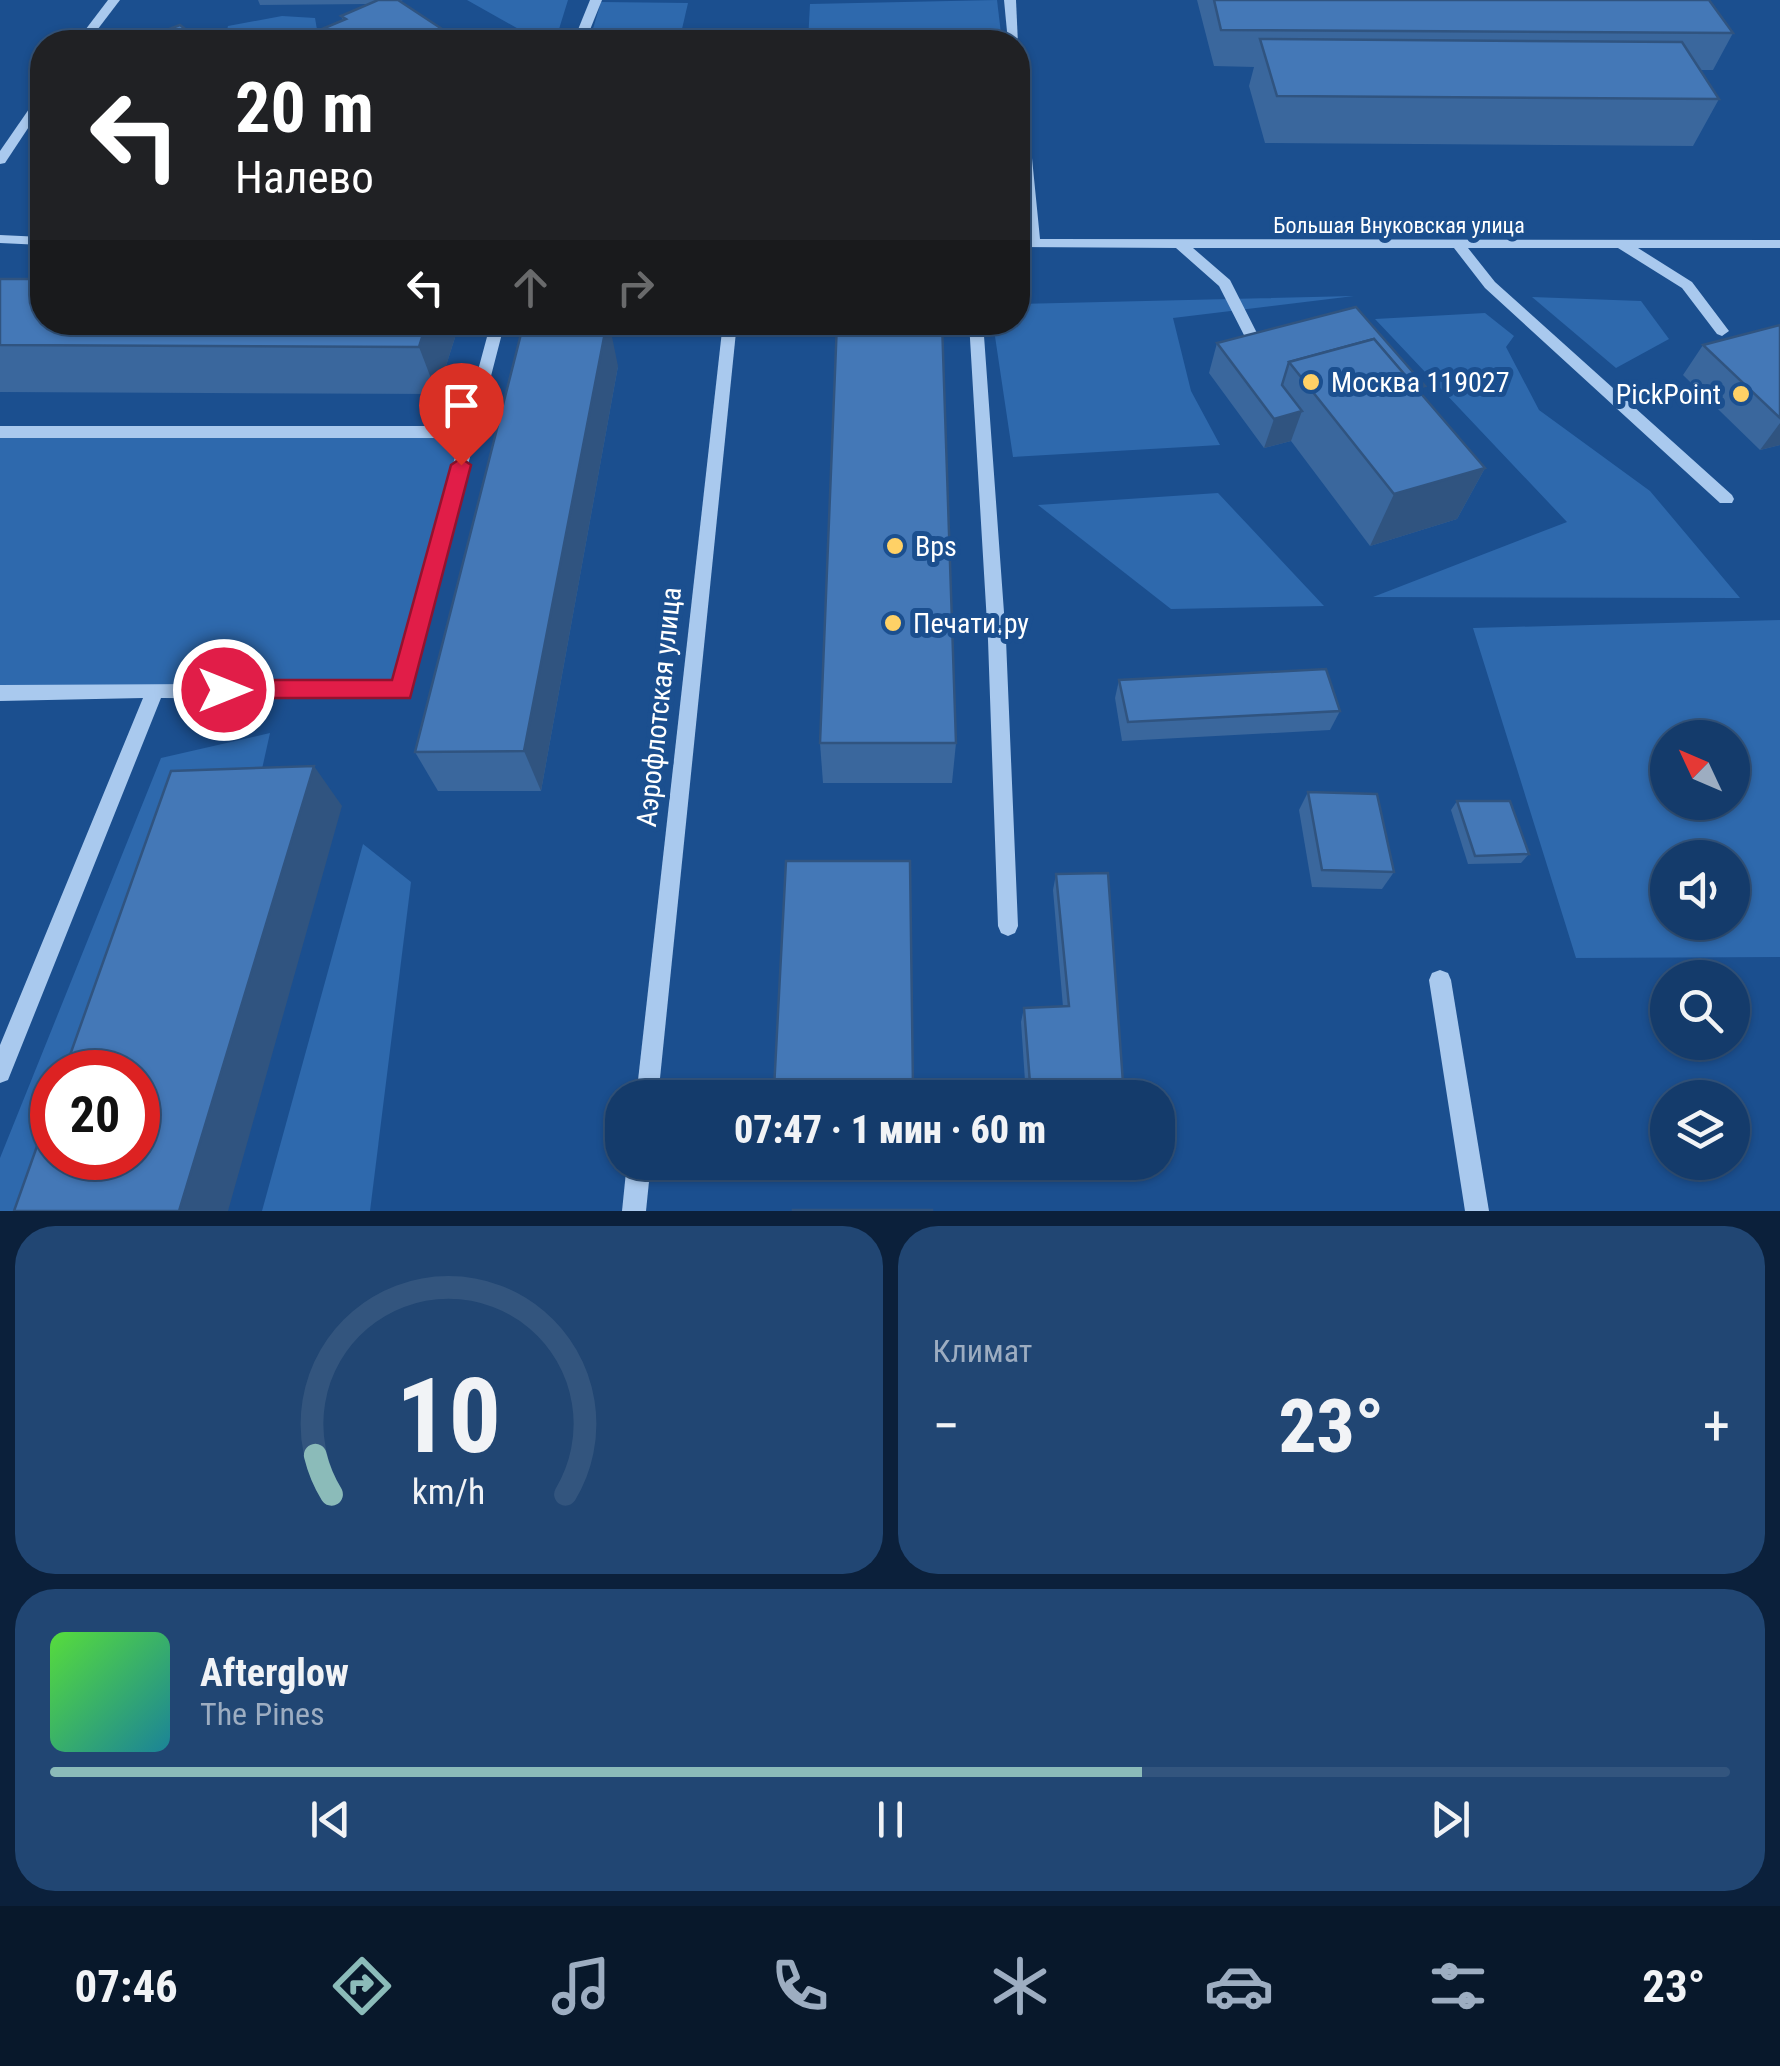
<!DOCTYPE html>
<html lang="ru">
<meta charset="utf-8">
<style>
body{margin:0;font-family:"Roboto Condensed",sans-serif;background:#214673;color:#f1f3f6;height:100vh;display:flex;flex-direction:column;font-size:38px;white-space:nowrap}
*{box-sizing:border-box;margin:0}
p{font-size:32px;color:#9dadc1}
.icon{flex:none;width:55px;height:55px;fill:none;stroke:currentColor;stroke-width:2;stroke-linecap:round;stroke-linejoin:round}
.map{position:relative;height:1211px;overflow:hidden}
.side{display:flex;flex-direction:column;gap:15px;padding:15px;background:#0b203b;flex:1}
.side>*{flex:none}
.top-card{position:absolute;left:30px;top:30px;width:1000px;height:305px;border-radius:40px;box-shadow:0 2px 8px #0004,0 0 0 2px #33557e;background:#202124;color:#fff;overflow:hidden}
.needle{width:65px;rotate:314deg}
.controls{position:absolute;left:1650px;top:720px;display:grid;gap:20px}
.controls a{display:grid;place-items:center;width:100px;height:100px;border-radius:50%;background:#143b6b;box-shadow:0 2px 8px #0004,0 0 0 2px #33557e;font-size:50px}
.speed{position:absolute;left:30px;top:1050px;display:flex;gap:20px;font-size:50px;font-weight:700;text-align:center}
.speed>*{display:grid;place-content:center;width:130px;height:130px;border-radius:50%;background:#143b6b;box-shadow:0 2px 8px #0004,0 0 0 2px #33557e;line-height:1}
.speed .limit{border:15px solid #d22;background:#fff;color:#111}
.pin{position:absolute;display:grid;place-items:center;width:85px;height:85px;color:#fff;margin:-102px -42px;border-radius:50% 50% 50% 0;rotate:-45deg;box-shadow:0 0 10px #0007}
.pin .icon{rotate:45deg}
.me{position:absolute;width:110px;margin:-55px;rotate:90deg;stroke-linejoin:round;filter:drop-shadow(0 0 8px #0008)}
.turn{display:flex;align-items:center;gap:35px;height:210px;padding:0 40px;font-size:45px}
.turn .icon{width:130px;height:130px;stroke-width:2.5}
.turn b{display:block;font-size:70px;line-height:85px}
.lanes{display:flex;align-items:center;height:95px;padding:0 40px;background:#0003;justify-content:center;gap:50px;direction:ltr}
.lanes .off{opacity:.35}
.big{font-size:75px;font-weight:800;line-height:1.1}
.side .tile{flex:1;display:flex;flex-direction:column;justify-content:center;gap:15px;min-width:0;padding:0 35px;border-radius:40px;background:#214673}
.side .dial{align-items:center;gap:0}
.dial svg{height:260px;overflow:visible;fill:none;stroke:#33557e;stroke-width:7;stroke-linecap:round;text-anchor:middle}
.dial text{fill:#f1f3f6;stroke:none}
.song{display:flex;align-items:center;gap:30px}
.cover{width:120px;height:120px;border-radius:15px;background:linear-gradient(135deg,hsl(110 70% 55%),hsl(190 70% 35%))}
.played{height:10px;border-radius:5px;background:linear-gradient(90deg,#8bbbb9 65%,#33557e 65%)}
.keys{display:flex;justify-content:space-around;direction:ltr}
.heat{display:flex;justify-content:space-between;align-items:center;font-size:55px;direction:ltr}
.side .tiles{flex:1;display:grid;gap:15px;grid-template-columns:1fr 1fr}
.tile:last-child{grid-column:span 2}
.trip{position:absolute;left:605px;top:1080px;width:570px;height:100px;border-radius:40px;background:#143b6b;box-shadow:0 2px 8px #0004,0 0 0 2px #33557e;font-weight:800;line-height:100px;text-align:center}
.dock{display:flex;height:160px;justify-content:space-around;align-items:center;background:#08182b;color:#9dadc1}
.dock .icon{width:70px;height:70px}
.dock .current{color:#8bbbb9}
.dock b{font-size:45px;color:#f1f3f6}
.map>svg:first-child{display:block}
</style>
<div class="map">
<svg width="1780" height="1211" viewBox="0 0 1780 1211">
<rect width="100%" height="100%" fill="#1b4f8f"/>
<!-- green -->
<g fill="#2e69ad" fill-rule="evenodd">
<path d="M 467,0 L 568,0 L 555,42 L 521,42 L 522,31 Z"/>
<path d="M 997,0 L 1002,42 L 808,42 L 810,4 Z"/>
<path d="M 601,2 L 688,3 L 679,42 L 589,42 Z"/>
<path d="M 282,16 L 315,18 L 319,41 L 224,42 L 228,26 Z"/>
<path d="M 1354,296 L 1173,318 L 1191,391 L 1220,445 L 1013,457 L 993,323 L 1018,322 L 1018,304 Z"/>
<path d="M 1532,297 L 1641,301 L 1669,339 L 1616,368 Z"/>
<path d="M 1485,313 L 1514,336 L 1506,347 L 1539,410 L 1650,491 L 1740,598 L 1373,597 L 1567,522 L 1375,319 Z"/>
<path d="M 0,432 L 470,432 L 402,691 L 0,693 Z"/>
<path d="M 1218,493 L 1324,606 L 1171,609 L 1038,505 Z"/>
<path d="M 1780,620 L 1780,957 L 1576,958 L 1473,628 ZM 1668,738 L 1732,738 L 1732,802 L 1668,802 ZM 1668,858 L 1732,858 L 1732,922 L 1668,922 Z"/>
<path d="M 270,733 L 262,769 L 84,1072 L 52,1072 L 52,1158 L 36,1211 L 0,1211 L 0,1158 L 161,758 Z"/>
<path d="M 363,844 L 411,882 L 370,1211 L 262,1211 Z"/>
</g>
<g fill="none" stroke-linecap="round" stroke-linejoin="round">
<!-- minor -->
<g fill="#a9c9ee" fill-rule="evenodd">
<path d="M 108,0 L 120,0 L 88,42 L 76,42 Z"/>
<path d="M 590,0 L 602,0 L 585,42 L 573,42 Z"/>
<path d="M 1004,0 L 1016,0 L 1018,44 L 1008,42 Z"/>
<path d="M 1018,73 L 1024,77 L 1040,239 L 1780,240 L 1780,248 L 1638,248 L 1692,282 L 1729,331 L 1722,336 L 1717,334 L 1682,288 L 1618,248 L 1468,248 L 1495,282 L 1732,495 L 1734,499 L 1732,503 L 1720,503 L 1485,288 L 1454,248 L 1193,248 L 1230,280 L 1261,341 L 1254,346 L 1247,341 L 1219,286 L 1176,248 L 1018,247 L 1018,239 L 1027,239 L 1018,138 Z"/>
<path d="M 42,95 L 42,107 L 5,163 L 0,164 L 0,151 L 38,96 Z"/>
<path d="M 0,235 L 42,237 L 42,245 L 0,243 Z"/>
<path d="M 491,322 L 505,322 L 408,696 L 402,699 L 161,698 L 8,1080 L 0,1083 L 0,1045 L 143,698 L 0,701 L 0,685 L 395,683 L 460,438 L 0,438 L 0,426 L 463,426 Z"/>
<path d="M 723,322 L 737,322 L 658,1098 L 636,1098 Z"/>
<path d="M 969,322 L 983,322 L 1006,640 L 1018,926 L 1015,933 L 1008,936 L 1001,933 L 998,926 L 988,640 Z"/>
<path d="M 1440,970 L 1448,973 L 1451,980 L 1489,1211 L 1465,1211 L 1429,980 L 1432,973 Z"/>
<path d="M 627,1162 L 651,1162 L 646,1211 L 622,1211 Z"/>
</g>
</g>
<!-- wall -->
<g fill="#3a679d">
<path d="M 258,0 L 403,0 L 343,20 L 341,16 L 368,4 L 260,5 Z"/>
<path d="M 1197,0 L 1709,0 L 1733,33 L 1713,70 L 1700,70 L 1719,99 L 1693,146 L 1265,143 L 1249,86 L 1254,67 L 1214,66 Z"/>
<path d="M 0,279 L 458,328 L 437,394 L 0,392 Z"/>
<path d="M 1780,325 L 1780,445 L 1760,450 L 1683,375 L 1703,345 Z"/>
<path d="M 1217,343 L 1421,393 L 1485,468 L 1457,519 L 1370,546 L 1291,441 L 1264,448 L 1209,373 Z"/>
<path d="M 618,366 L 541,791 L 438,791 L 415,752 Z"/>
<path d="M 1119,680 L 1340,711 L 1330,730 L 1122,741 L 1115,698 Z"/>
<path d="M 820,743 L 956,743 L 952,783 L 823,783 Z"/>
<path d="M 1308,792 L 1394,872 L 1382,889 L 1312,887 L 1299,810 Z"/>
<path d="M 1457,801 L 1529,854 L 1521,863 L 1468,864 L 1451,810 Z"/>
<path d="M 1056,874 L 1123,1083 L 1117,1095 L 1026,1096 L 1021,1022 L 1024,1008 L 1063,1007 L 1053,890 Z"/>
<path d="M 913,1088 L 912,1098 L 776,1098 L 774,1089 Z"/>
</g>
<!-- shaded-wall -->
<g fill="#305480">
<path d="M 442,29 L 446,42 L 412,42 Z"/>
<path d="M 427,322 L 456,322 L 458,328 L 437,394 L 419,347 Z"/>
<path d="M 607,322 L 609,322 L 618,366 L 541,791 L 524,751 Z"/>
<path d="M 1302,411 L 1291,441 L 1264,448 L 1274,419 Z"/>
<path d="M 1780,423 L 1780,445 L 1760,450 Z"/>
<path d="M 1485,468 L 1457,519 L 1370,546 L 1394,494 Z"/>
<path d="M 314,766 L 342,806 L 228,1211 L 179,1211 Z"/>
</g>
<!-- building -->
<g fill="#4478b7" stroke="#305480" stroke-width="2.5">
<path d="M 378,0 L 398,0 L 442,29 L 412,42 L 291,42 L 346,19 L 341,16 Z"/>
<path d="M 1214,0 L 1709,0 L 1733,33 L 1221,30 Z"/>
<path d="M 180,25 L 202,42 L 135,42 Z"/>
<path d="M 1260,39 L 1682,42 L 1719,99 L 1277,96 Z"/>
<path d="M 0,279 L 42,279 L 42,322 L 427,322 L 419,347 L 0,345 Z"/>
<path d="M 1356,307 L 1425,386 L 1416,388 L 1374,339 L 1289,362 L 1282,385 L 1302,411 L 1274,419 L 1217,343 Z"/>
<path d="M 524,322 L 607,322 L 524,751 L 415,752 Z"/>
<path d="M 837,322 L 942,322 L 956,743 L 820,743 Z"/>
<path d="M 1780,325 L 1780,418 L 1703,345 Z"/>
<path d="M 1374,339 L 1485,468 L 1394,494 L 1289,362 Z"/>
<path d="M 1326,669 L 1340,711 L 1128,722 L 1119,680 Z"/>
<path d="M 314,766 L 179,1211 L 14,1211 L 52,1104 L 52,1158 L 138,1158 L 138,1072 L 64,1072 L 171,771 Z"/>
<path d="M 1308,792 L 1377,794 L 1394,872 L 1322,870 Z"/>
<path d="M 1457,801 L 1510,801 L 1529,854 L 1475,856 Z"/>
<path d="M 786,861 L 910,861 L 913,1088 L 774,1089 Z"/>
<path d="M 1108,873 L 1123,1083 L 1030,1083 L 1024,1008 L 1069,1006 L 1056,874 Z"/>
<rect x="793" y="1210" width="139" height="1"/>
</g>
<!-- route -->
<path fill="#e11d48" stroke="#92132f" stroke-width="2.5" d="M 461,458 L 471,465 L 410,698 L 215,698 L 215,683 L 224,680 L 392,680 L 451,465 Z"/>
<!-- markers -->
<g fill="#ffd166" stroke="#1b4f8f" stroke-width="4">
<circle cx="1311" cy="382" r="10"/>
<circle cx="1741" cy="394" r="10"/>
<circle cx="895" cy="546" r="10"/>
<circle cx="893" cy="623" r="10"/>
</g>
<g text-anchor="middle" dominant-baseline="central" stroke-width="10" stroke-linejoin="round" paint-order="stroke">
<!-- far-street labels -->
<g font-size="22" fill="#fff" stroke="#1b4f8f">
<text x="1399" y="225">Большая Внуковская улица</text>
</g>
<!-- poi labels -->
<g font-size="28" fill="#fff" stroke="#1b4f8f" text-anchor="start">
<text x="1331" y="382">Москва 119027</text>
<text x="1721" y="394" text-anchor="end">PickPoint</text>
<text x="915" y="546">Bps</text>
<text x="913" y="623">Печати.ру</text>
</g>
<!-- street labels -->
<g font-size="28" fill="#fff" stroke="#1b4f8f">
<text transform="translate(659 707) rotate(-84)">Аэрофлотская улица</text>
</g>
</g>
</svg>
<div class="controls">
<a><svg class="needle" viewBox="-14 -14 28 28"><path d="M0-13l5 13h-10z" fill="#e53935"/><path d="M0 13l5-13h-10z" fill="#9dadc1"/></svg></a>
<a><svg class="icon" aria-label="sound" viewBox="0 0 24 24"><path d="M4 9h4l5-4v14l-5-4H4zM17 9q2 3 0 6"/></svg></a>
<a><svg class="icon" aria-label="search" viewBox="0 0 24 24"><circle cx="10" cy="10" r="6"/><path d="M15 15l6 6"/></svg></a>
<a><svg class="icon" aria-label="layers" viewBox="0 0 24 24"><path d="M12 4l9 5-9 5-9-5zM3 14l9 5 9-5"/></svg></a>
</div>
<div class="speed"><div class="limit">20</div></div>
<div class="pin" style="left:461px;top:465px;background:#d93025"><svg class="icon" aria-label="arrive" viewBox="0 0 24 24"><path d="M6 21V4h12l-3 4 3 4H6"/></svg></div>
<svg class="me" style="left:224px;top:690px" viewBox="-20 -20 40 40"><circle r="17" fill="#e11d48" stroke="#fff" stroke-width="3"/><path d="M0-11L8 9 0 5-8 9z" fill="#fff"/></svg>
<div class="trip">07:47 · 1 мин · 60 m</div>
<div class="top-card">
<div class="turn"><svg class="icon" aria-label="left" viewBox="0 0 24 24"><path d="M17 20v-9H6M10 6l-5 5 5 5"/></svg><div><b>20 m</b>Налево</div></div>
<div class="lanes"><svg class="icon" aria-label="left" viewBox="0 0 24 24"><path d="M17 20v-9H6M10 6l-5 5 5 5"/></svg><svg class="icon off" aria-label="ahead" viewBox="0 0 24 24"><path d="M12 20V5M6 11l6-6 6 6"/></svg><svg class="icon off" aria-label="right" viewBox="0 0 24 24"><path d="M7 20v-9h11M14 6l5 5-5 5"/></svg></div>
</div>
</div>
<section class="side">
<div class="tiles">
<div class="tile dial"><svg viewBox="0 0 100 80">
<path d="M14 69A42 42 0 1 1 86 69"/>
<path d="M14 69A42 42 0 0 1 9 57" stroke="#8bbbb9"/>
<text x="50" y="56" font-size="32" font-weight="700">10</text>
<text x="50" y="72" font-size="11">km/h</text>
</svg></div>
<div class="tile"><p>Климат</p>
<div class="heat"><a>−</a><b class="big">23°</b><a>+</a></div>
</div>
<div class="tile">
<div class="song"><i class="cover"></i><div><b>Afterglow</b><p>The Pines</p></div></div>
<div class="played"></div>
<div class="keys"><svg class="icon" aria-label="previous" viewBox="0 0 24 24"><path d="M18 5L8 12l10 7zM5 5v14"/></svg><svg class="icon" aria-label="pause" viewBox="0 0 24 24"><path d="M8 5v14M16 5v14"/></svg><svg class="icon" aria-label="next" viewBox="0 0 24 24"><path d="M6 5l10 7-10 7zM19 5v14"/></svg></div>
</div>
</div>
</section>
<nav class="dock">
<b>07:46</b>
<svg class="icon current" aria-label="directions" viewBox="0 0 24 24"><path d="M12 3l9 9-9 9-9-9zM9 14v-3h6M13 9l2 2-2 2"/></svg>
<svg class="icon" aria-label="music" viewBox="0 0 24 24"><path d="M9 18V5l10-2v13"/><circle cx="6" cy="18" r="3"/><circle cx="16" cy="16" r="3"/></svg>
<svg class="icon" aria-label="phone" viewBox="0 0 24 24"><path d="M5 4h4l2 5-3 2q2 4 5 5l2-3 5 2v4C11 20 4 13 5 4z"/></svg>
<svg class="icon" aria-label="climate" viewBox="0 0 24 24"><path d="M12 3v18M4 7l16 10M4 17L20 7"/></svg>
<svg class="icon" aria-label="car" viewBox="0 0 24 24"><path d="M5 17H2v-5l4-1 3-4h7l3 4 3 1v5h-3M9 17h6M6 11h13"/><circle cx="7" cy="17" r="2"/><circle cx="17" cy="17" r="2"/></svg>
<svg class="icon" aria-label="filters" viewBox="0 0 24 24"><path d="M4 7h16M4 17h16"/><circle cx="9" cy="7" r="2"/><circle cx="15" cy="17" r="2"/></svg>
<b>23°</b>
</nav>
